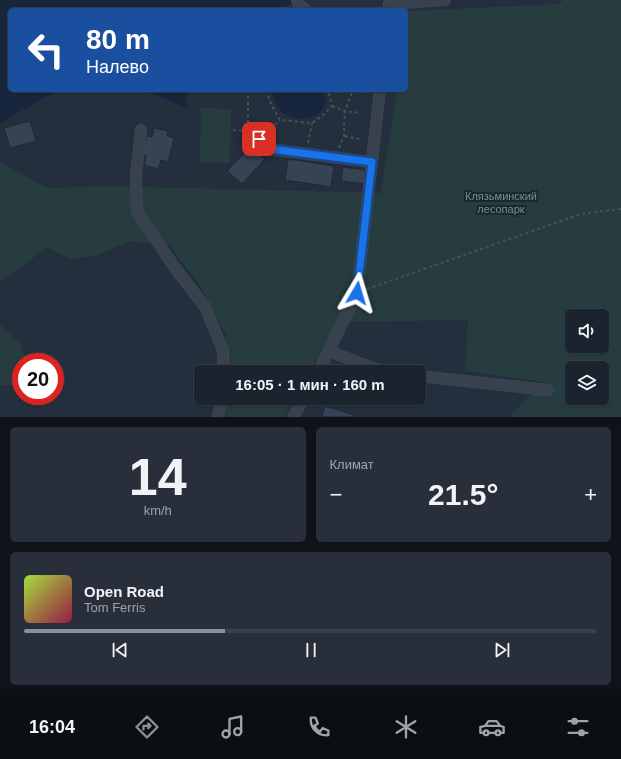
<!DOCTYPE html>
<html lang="ru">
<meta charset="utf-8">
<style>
body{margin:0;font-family:Helvetica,sans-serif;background:#282f3a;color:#f1f3f6;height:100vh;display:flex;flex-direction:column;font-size:15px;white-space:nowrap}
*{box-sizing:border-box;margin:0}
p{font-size:13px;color:#a0a4aa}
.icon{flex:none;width:22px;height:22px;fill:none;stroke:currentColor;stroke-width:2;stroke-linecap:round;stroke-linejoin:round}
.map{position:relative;height:417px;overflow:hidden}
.details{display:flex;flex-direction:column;gap:10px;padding:10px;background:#0f1319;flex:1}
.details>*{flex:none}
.hud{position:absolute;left:8px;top:8px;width:400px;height:84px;border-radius:6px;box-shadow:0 1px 3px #0004,0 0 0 1px #39404a;background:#1a4fa0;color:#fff;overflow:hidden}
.controls{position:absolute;left:565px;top:309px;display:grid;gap:8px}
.controls a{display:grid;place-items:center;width:44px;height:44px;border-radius:6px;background:#1b232e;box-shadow:0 1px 3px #0004,0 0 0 1px #39404a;font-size:20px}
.speed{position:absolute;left:12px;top:353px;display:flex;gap:8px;font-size:20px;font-weight:700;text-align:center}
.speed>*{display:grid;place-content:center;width:52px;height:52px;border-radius:50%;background:#1b232e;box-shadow:0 1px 3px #0004,0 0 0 1px #39404a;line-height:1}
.speed .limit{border:6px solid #d22;background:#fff;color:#111}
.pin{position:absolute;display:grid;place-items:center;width:34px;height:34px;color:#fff;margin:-17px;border-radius:8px;box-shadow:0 2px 6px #0006}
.me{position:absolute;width:44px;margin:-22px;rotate:7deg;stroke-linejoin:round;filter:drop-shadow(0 0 3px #0008)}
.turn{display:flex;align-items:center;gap:14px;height:84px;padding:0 12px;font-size:18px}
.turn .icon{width:52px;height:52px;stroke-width:2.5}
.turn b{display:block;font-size:28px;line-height:34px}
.big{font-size:30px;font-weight:700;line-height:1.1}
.details .widget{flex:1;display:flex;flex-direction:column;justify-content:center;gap:6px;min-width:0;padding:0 14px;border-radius:6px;background:#282f3a}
.details .dial{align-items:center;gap:0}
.dial b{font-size:52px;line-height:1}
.song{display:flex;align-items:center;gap:12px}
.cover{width:48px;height:48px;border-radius:6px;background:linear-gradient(135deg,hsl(80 70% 55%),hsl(340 70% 35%))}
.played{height:4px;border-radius:2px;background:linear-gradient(90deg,#8c9099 35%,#39404a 35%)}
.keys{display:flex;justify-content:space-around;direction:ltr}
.heat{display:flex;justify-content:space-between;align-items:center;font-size:22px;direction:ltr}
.details .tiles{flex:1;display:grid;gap:10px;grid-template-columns:1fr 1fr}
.widget:last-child{grid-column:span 2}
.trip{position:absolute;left:194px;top:365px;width:232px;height:40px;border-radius:6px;background:#1b232e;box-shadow:0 1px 3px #0004,0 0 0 1px #39404a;font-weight:700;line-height:40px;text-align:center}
.tab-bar{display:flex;height:64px;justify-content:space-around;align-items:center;background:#0b0e12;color:#a0a4aa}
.tab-bar .icon{width:28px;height:28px}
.tab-bar .on{color:#8c9099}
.tab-bar b{font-size:18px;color:#f1f3f6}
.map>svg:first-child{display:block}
</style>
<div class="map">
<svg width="621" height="417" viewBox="0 0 621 417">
<rect width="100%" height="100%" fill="#242f3e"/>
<!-- green -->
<g fill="#263c3f" fill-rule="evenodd">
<path d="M 562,0 L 621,0 L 621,417 L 509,417 L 543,382 L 465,371 L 468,320 L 337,322 L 309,372 L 227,372 L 226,335 L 200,286 L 169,245 L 131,241 L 98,255 L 69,259 L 48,247 L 0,282 L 0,162 L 47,188 L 106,186 L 381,193 L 397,90 L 406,90 L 406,31 L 409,11 L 560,4 ZM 572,316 L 602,316 L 602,346 L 572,346 ZM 572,368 L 602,368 L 602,398 L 572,398 Z"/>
<path d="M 201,108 L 231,109 L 230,163 L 200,163 Z"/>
<path d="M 0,324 L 20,343 L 26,362 L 21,362 L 21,380 L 16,386 L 0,385 Z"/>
<path d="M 228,398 L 294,398 L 284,417 L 225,417 Z"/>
</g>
<!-- water -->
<g fill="#17263c">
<path d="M 0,0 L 301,0 L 276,10 L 10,10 L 10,90 L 58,90 L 0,123 Z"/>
<path d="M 143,90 L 185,90 L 187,108 Z"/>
<path d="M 271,90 L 323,90 L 326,103 C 324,107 322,111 319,113 C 309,121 292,120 283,113 C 276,108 274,97 271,90 Z"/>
</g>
<!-- building -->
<g fill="#364354" stroke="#1f2835">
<path d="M 30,121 L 36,141 L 10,148 L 4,128 Z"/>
<path d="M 154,128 L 168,131 L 167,136 L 174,138 L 168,162 L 161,160 L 158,169 L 144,165 L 146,156 L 142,155 L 147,136 L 152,137 Z"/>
<path d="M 251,146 L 265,159 L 242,184 L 227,171 Z"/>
<path d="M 288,159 L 334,166 L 331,187 L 285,180 Z"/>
<path d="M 343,167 L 365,170 L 364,184 L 341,181 Z"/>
<path d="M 325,406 L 354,415 L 354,417 L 322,417 Z"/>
</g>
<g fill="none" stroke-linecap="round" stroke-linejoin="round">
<!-- minor casing -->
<g stroke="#414a57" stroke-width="12">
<g id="minor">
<path d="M 297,1 L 299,5 L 306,10"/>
<path d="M 389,10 L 389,4 L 445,0"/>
<path d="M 141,130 L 136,175 L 137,212 L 175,268 L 205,307 L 223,350 L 223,372"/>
<path d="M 259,139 L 269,149 L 371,162"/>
<path d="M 329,351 L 375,369 L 393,372"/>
<path d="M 318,372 L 357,293 L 380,90"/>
<path d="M 419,376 L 548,390"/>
<path d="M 218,417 L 222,398"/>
<path d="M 293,417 L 304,398"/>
</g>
</g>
<!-- path -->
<g stroke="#3f5557" stroke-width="2" stroke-dasharray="3 3" stroke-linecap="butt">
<path d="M 248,90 L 248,123 L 254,131"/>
<path d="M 266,90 L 272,106 L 280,120 L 312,123 L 323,115 L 332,106 L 328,90"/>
<path d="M 332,106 L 345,111 L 361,113"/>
<path d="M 233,130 L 252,131"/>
<path d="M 266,133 L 280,120"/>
<path d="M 345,136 L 359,139"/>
<path d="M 308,143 L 312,123"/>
<path d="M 339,148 L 344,136 L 344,125 L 345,111 L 353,90"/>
<path d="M 367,289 L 581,214 L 621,209"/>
</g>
<!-- minor -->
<use href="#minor" stroke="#38414e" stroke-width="11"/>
</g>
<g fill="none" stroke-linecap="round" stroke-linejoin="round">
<!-- route casing -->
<g stroke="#114b97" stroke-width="10">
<path id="route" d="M 259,139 L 270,149 L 372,162 L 357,293"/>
</g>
<!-- route -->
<use href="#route" stroke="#1a73e8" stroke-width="7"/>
</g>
<g text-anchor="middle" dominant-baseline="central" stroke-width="4" stroke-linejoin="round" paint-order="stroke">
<!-- park labels -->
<g font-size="11" fill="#6b9a76" stroke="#1d2633">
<text x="501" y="196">Клязьминский<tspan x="501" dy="13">лесопарк</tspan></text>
</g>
</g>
</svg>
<div class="controls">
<a><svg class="icon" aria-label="sound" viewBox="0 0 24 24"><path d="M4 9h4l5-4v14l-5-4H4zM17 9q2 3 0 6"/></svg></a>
<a><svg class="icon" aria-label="layers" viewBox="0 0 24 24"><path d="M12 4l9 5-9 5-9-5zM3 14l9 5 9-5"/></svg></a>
</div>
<div class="speed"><div class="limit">20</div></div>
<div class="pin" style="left:259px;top:139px;background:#d93025"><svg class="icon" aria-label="arrive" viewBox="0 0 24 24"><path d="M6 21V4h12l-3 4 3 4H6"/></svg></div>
<svg class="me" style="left:357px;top:293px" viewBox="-20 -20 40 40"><path d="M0-17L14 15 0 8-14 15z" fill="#1a73e8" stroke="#fff" stroke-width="4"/></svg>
<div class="trip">16:05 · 1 мин · 160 m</div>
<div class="hud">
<div class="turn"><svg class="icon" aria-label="left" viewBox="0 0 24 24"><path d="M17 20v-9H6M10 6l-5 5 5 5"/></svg><div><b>80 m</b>Налево</div></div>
</div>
</div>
<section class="details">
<div class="tiles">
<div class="widget dial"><b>14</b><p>km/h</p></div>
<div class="widget"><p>Климат</p>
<div class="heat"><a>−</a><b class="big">21.5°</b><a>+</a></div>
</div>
<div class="widget">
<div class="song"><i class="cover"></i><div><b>Open Road</b><p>Tom Ferris</p></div></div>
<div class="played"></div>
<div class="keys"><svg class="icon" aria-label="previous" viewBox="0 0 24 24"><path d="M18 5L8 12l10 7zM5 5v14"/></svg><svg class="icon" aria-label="pause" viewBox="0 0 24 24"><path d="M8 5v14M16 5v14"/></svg><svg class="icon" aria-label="next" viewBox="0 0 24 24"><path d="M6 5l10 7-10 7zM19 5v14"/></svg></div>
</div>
</div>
</section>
<nav class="tab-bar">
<b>16:04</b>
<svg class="icon on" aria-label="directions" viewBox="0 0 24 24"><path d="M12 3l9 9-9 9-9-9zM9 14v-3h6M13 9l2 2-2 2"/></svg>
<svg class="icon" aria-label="music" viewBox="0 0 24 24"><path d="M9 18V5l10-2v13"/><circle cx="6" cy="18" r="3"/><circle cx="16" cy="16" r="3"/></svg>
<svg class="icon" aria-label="phone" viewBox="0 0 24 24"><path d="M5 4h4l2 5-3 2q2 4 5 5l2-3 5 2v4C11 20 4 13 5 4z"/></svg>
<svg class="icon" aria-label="climate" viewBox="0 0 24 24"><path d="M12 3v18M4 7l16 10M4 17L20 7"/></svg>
<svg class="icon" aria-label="car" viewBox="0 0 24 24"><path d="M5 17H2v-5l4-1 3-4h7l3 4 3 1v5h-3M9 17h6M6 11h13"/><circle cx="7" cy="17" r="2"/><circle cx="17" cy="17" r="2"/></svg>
<svg class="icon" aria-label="filters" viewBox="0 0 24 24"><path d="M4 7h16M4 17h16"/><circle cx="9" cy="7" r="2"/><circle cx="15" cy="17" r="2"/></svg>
</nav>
